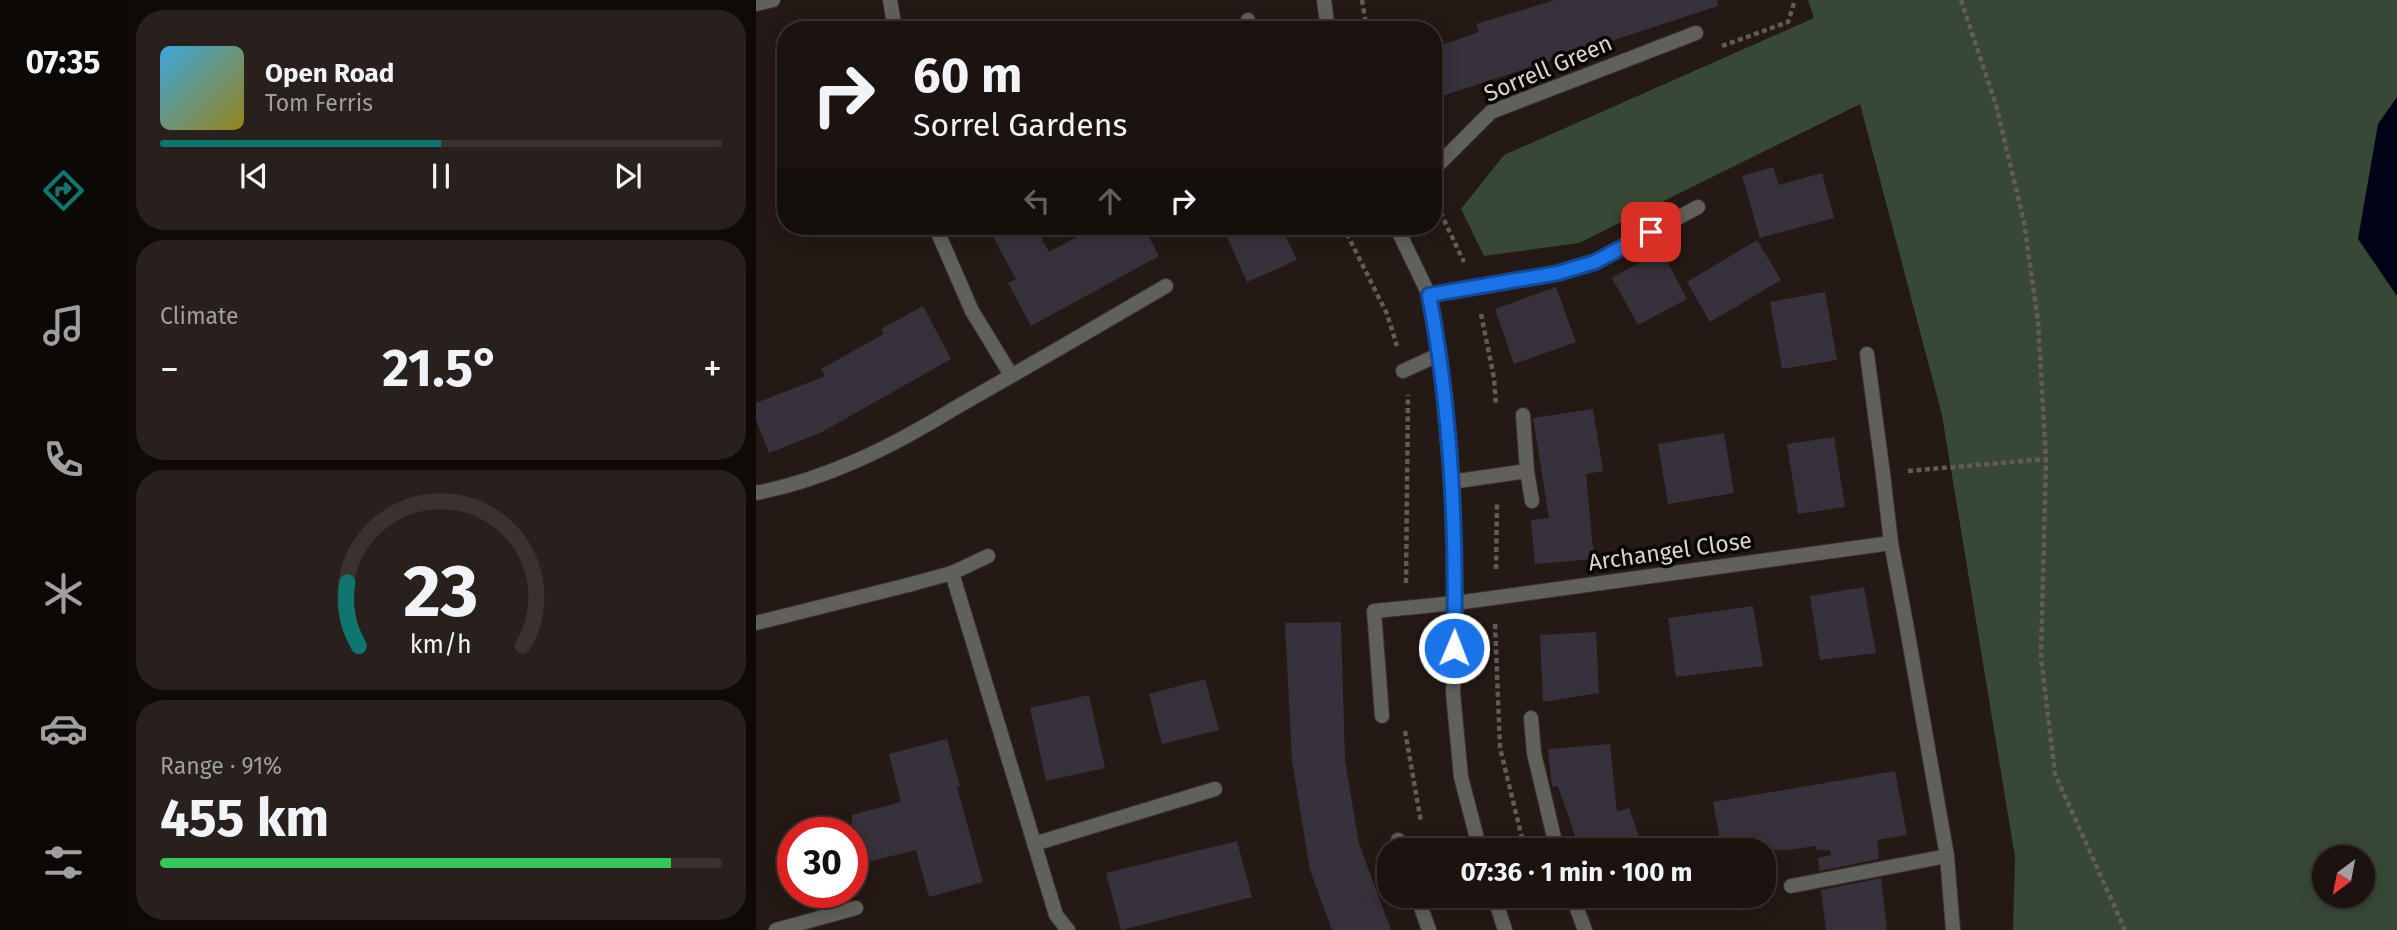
<!DOCTYPE html>
<meta charset="utf-8">
<style>
body{margin:0;font-family:"Fira Sans",sans-serif;background:#28201d;color:#f1f3f6;height:100vh;display:flex;flex-direction:column;font-size:26px;white-space:nowrap}
*{box-sizing:border-box;margin:0}
p{font-size:23px;color:#a09e9e}
.icon{flex:none;width:38px;height:38px;fill:none;stroke:currentColor;stroke-width:2;stroke-linecap:round;stroke-linejoin:round}
.map{position:relative;flex:1;overflow:hidden}
.details{display:flex;flex-direction:column;gap:10px;padding:10px;background:#0f0a08;width:630px}
.details>*{flex:none}
.top-card{position:absolute;left:21px;top:21px;width:665px;height:214px;border-radius:28px;box-shadow:0 4px 18px #0003,0 0 0 2px #39322f;background:#1b130f;color:#f1f3f6;overflow:hidden}
.needle{width:46px;rotate:212deg}
.controls{position:absolute;left:1556px;top:845px;display:grid;gap:14px}
.controls a{display:grid;place-items:center;width:63px;height:63px;border-radius:50%;background:#1b130f;box-shadow:0 4px 18px #0003,0 0 0 2px #39322f;font-size:35px}
.speed{position:absolute;left:21px;top:817px;display:flex;gap:14px;font-size:35px;font-weight:700;text-align:center}
.speed>*{display:grid;place-content:center;width:91px;height:91px;border-radius:50%;background:#1b130f;box-shadow:0 4px 18px #0003,0 0 0 2px #39322f;line-height:1}
.speed .limit{border:10px solid #d22;background:#fff;color:#111}
.pin{position:absolute;display:grid;place-items:center;width:60px;height:60px;color:#fff;margin:-30px;border-radius:14px;box-shadow:0 4px 10px #0006}
.me{position:absolute;width:77px;margin:-38px;rotate:1deg;stroke-linejoin:round;filter:drop-shadow(0 0 5px #0008)}
.turn{display:flex;align-items:center;gap:24px;height:147px;padding:0 21px;font-size:32px}
.turn .icon{width:91px;height:91px;stroke-width:2.5}
.turn b{display:block;font-size:49px;line-height:60px}
.lanes{display:flex;align-items:center;height:66px;padding:0 21px;background:#0003;justify-content:center;gap:35px;direction:ltr}
.lanes .off{opacity:.35}
.big{font-size:52px;font-weight:700;line-height:1.1}
.details .card{flex:1;display:flex;flex-direction:column;justify-content:center;gap:10px;min-width:0;padding:0 24px;border-radius:28px;background:#28201d}
.details .dial{align-items:center;gap:0}
.dial svg{height:182px;overflow:visible;fill:none;stroke:#39322f;stroke-width:7;stroke-linecap:round;text-anchor:middle}
.dial text{fill:#f1f3f6;stroke:none}
.song{display:flex;align-items:center;gap:21px}
.cover{width:84px;height:84px;border-radius:10px;background:linear-gradient(135deg,hsl(200 70% 55%),hsl(50 70% 35%))}
.played{height:7px;border-radius:4px;background:linear-gradient(90deg,#0f766e 50%,#39322f 50%)}
.keys{display:flex;justify-content:space-around;direction:ltr}
.heat{display:flex;justify-content:space-between;align-items:center;font-size:38px;direction:ltr}
.charge{height:10px;border-radius:5px;background:linear-gradient(90deg,#34c759 91%,#39322f 0)}
.trip{position:absolute;left:621px;top:838px;width:399px;height:70px;border-radius:28px;background:#1b130f;box-shadow:0 4px 18px #0003,0 0 0 2px #39322f;font-weight:700;line-height:70px;text-align:center}
main{display:flex;flex:1;min-height:0}
.menu{display:flex;flex-direction:column;width:126px;justify-content:space-around;align-items:center;background:#0b0806;color:#a09e9e}
.menu .icon{width:49px;height:49px}
.menu .selected{color:#0f766e}
.menu b{font-size:32px;color:#f1f3f6}
.map>svg:first-child{display:block}
</style>
<main>
<nav class="menu">
<b>07:35</b>
<svg class="icon selected" aria-label="directions" viewBox="0 0 24 24"><path d="M12 3l9 9-9 9-9-9zM9 14v-3h6M13 9l2 2-2 2"/></svg>
<svg class="icon" aria-label="music" viewBox="0 0 24 24"><path d="M9 18V5l10-2v13"/><circle cx="6" cy="18" r="3"/><circle cx="16" cy="16" r="3"/></svg>
<svg class="icon" aria-label="phone" viewBox="0 0 24 24"><path d="M5 4h4l2 5-3 2q2 4 5 5l2-3 5 2v4C11 20 4 13 5 4z"/></svg>
<svg class="icon" aria-label="climate" viewBox="0 0 24 24"><path d="M12 3v18M4 7l16 10M4 17L20 7"/></svg>
<svg class="icon" aria-label="car" viewBox="0 0 24 24"><path d="M5 17H2v-5l4-1 3-4h7l3 4 3 1v5h-3M9 17h6M6 11h13"/><circle cx="7" cy="17" r="2"/><circle cx="17" cy="17" r="2"/></svg>
<svg class="icon" aria-label="filters" viewBox="0 0 24 24"><path d="M4 7h16M4 17h16"/><circle cx="9" cy="7" r="2"/><circle cx="15" cy="17" r="2"/></svg>
</nav>
<section class="details">
<div class="card">
<div class="song"><i class="cover"></i><div><b>Open Road</b><p>Tom Ferris</p></div></div>
<div class="played"></div>
<div class="keys"><svg class="icon" aria-label="previous" viewBox="0 0 24 24"><path d="M18 5L8 12l10 7zM5 5v14"/></svg><svg class="icon" aria-label="pause" viewBox="0 0 24 24"><path d="M8 5v14M16 5v14"/></svg><svg class="icon" aria-label="next" viewBox="0 0 24 24"><path d="M6 5l10 7-10 7zM19 5v14"/></svg></div>
</div>
<div class="card"><p>Climate</p>
<div class="heat"><a>−</a><b class="big">21.5°</b><a>+</a></div>
</div>
<div class="card dial"><svg viewBox="0 0 100 80">
<path d="M14 69A42 42 0 1 1 86 69"/>
<path d="M14 69A42 42 0 0 1 9 41" stroke="#0f766e"/>
<text x="50" y="56" font-size="32" font-weight="700">23</text>
<text x="50" y="72" font-size="11">km/h</text>
</svg></div>
<div class="card"><p>Range · 91%</p><b class="big">455 km</b><div class="charge"></div></div>
</section>
<div class="map">
<svg width="1641" height="930" viewBox="0 0 1641 930">
<rect width="100%" height="100%" fill="#241914"/>
<!-- green -->
<path fill="#384837" fill-rule="evenodd" d="M 1052,0 L 1641,0 L 1641,930 L 1257,930 L 1259,857 L 1186,415 L 1104,104 L 823,243 L 728,256 L 705,209 L 748,155 L 1058,18 ZM 1568,858 L 1606,858 L 1606,896 L 1568,896 Z"/>
<!-- water -->
<path fill="#000317" d="M 1641,97 L 1641,296 L 1602,239 L 1622,124 Z"/>
<!-- building -->
<g fill="#37313b">
<path d="M 799,0 L 961,0 L 962,6 L 677,99 L 677,48 L 723,32 L 720,24 Z"/>
<path d="M 1017,167 L 1023,185 L 1066,173 L 1078,218 L 1004,238 L 986,176 Z"/>
<path d="M 231,226 L 279,226 L 293,252 L 341,226 L 387,226 L 403,256 L 275,326 L 252,283 L 260,279 Z"/>
<path d="M 466,226 L 525,226 L 541,260 L 491,282 Z"/>
<path d="M 1001,240 L 1025,280 L 954,322 L 931,282 Z"/>
<path d="M 905,250 L 931,299 L 882,325 L 856,278 Z"/>
<path d="M 800,287 L 820,342 L 758,364 L 739,309 Z"/>
<path d="M 1069,292 L 1081,360 L 1026,369 L 1014,302 Z"/>
<path d="M 167,306 L 195,359 L 66,432 L 13,453 L 0,420 L 0,403 L 69,376 L 65,369 L 128,334 L 125,329 Z"/>
<path d="M 837,409 L 847,471 L 830,474 L 838,559 L 779,564 L 775,520 L 793,518 L 777,418 Z"/>
<path d="M 968,433 L 978,493 L 912,504 L 902,444 Z"/>
<path d="M 1078,437 L 1089,507 L 1042,514 L 1031,444 Z"/>
<path d="M 1108,587 L 1120,653 L 1064,660 L 1054,596 Z"/>
<path d="M 997,606 L 1007,666 L 920,677 L 912,618 Z"/>
<path d="M 585,622 L 589,760 L 603,844 L 635,930 L 576,930 L 554,870 L 536,761 L 529,623 Z"/>
<path d="M 840,632 L 843,693 L 787,702 L 784,635 Z"/>
<path d="M 449,679 L 463,730 L 406,744 L 393,694 Z"/>
<path d="M 333,695 L 349,768 L 290,781 L 274,708 Z"/>
<path d="M 191,739 L 204,786 L 201,787 L 227,882 L 173,897 L 160,850 L 96,866 L 96,815 L 145,802 L 133,754 Z"/>
<path d="M 854,744 L 861,812 L 873,808 L 888,850 L 824,850 L 802,786 L 796,787 L 792,749 Z"/>
<path d="M 1139,771 L 1151,835 L 1121,840 L 1123,859 L 1063,871 L 1062,858 L 1075,855 L 1074,850 L 1061,850 L 1060,846 L 1032,850 L 966,850 L 957,802 Z"/>
<path d="M 481,841 L 496,897 L 365,930 L 350,873 Z"/>
<path d="M 1125,878 L 1131,930 L 1070,930 L 1065,890 Z"/>
</g>
<g fill="none" stroke-linecap="round" stroke-linejoin="round">
<!-- service casing -->
<g stroke="#3d332e" stroke-width="16">
<g id="service">
<path d="M 492,20 L 494,30"/>
<path d="M 302,349 L 410,286"/>
<path d="M 1111,354 L 1127,474"/>
<path d="M 771,471 L 776,501"/>
<path d="M 695,482 L 771,471 L 767,415"/>
<path d="M 0,493 C 72,479 137,446 199,408"/>
<path d="M 0,623 L 152,585"/>
<path d="M 1150,623 L 1191,856 L 1197,930"/>
<path d="M 626,716 L 618,611 L 700,603"/>
<path d="M 775,718 L 778,753 L 801,850"/>
<path d="M 642,840 L 645,850"/>
<path d="M 278,844 L 459,789"/>
<path d="M 1035,886 L 1191,856"/>
<path d="M 661,896 L 673,930"/>
<path d="M 816,896 L 829,930"/>
<path d="M 20,930 L 100,908"/>
</g>
</g>
<!-- minor casing -->
<g stroke="#3d332e" stroke-width="16">
<g id="minor">
<path d="M 134,0 L 139,30"/>
<path d="M 568,0 L 572,30"/>
<path d="M 0,4 L 17,0"/>
<path d="M 677,170 L 735,112 L 940,33"/>
<path d="M 179,226 L 216,311 L 255,375"/>
<path d="M 640,226 L 673,295 L 684,354 L 695,482 L 700,603 L 697,693 L 705,777 L 724,850"/>
<path d="M 673,295 L 802,273 L 839,262 L 942,207"/>
<path d="M 647,371 L 684,354"/>
<path d="M 199,408 L 302,349"/>
<path d="M 1127,474 L 1135,543"/>
<path d="M 196,573 L 300,915 L 312,930"/>
<path d="M 152,585 L 196,573 L 232,556"/>
<path d="M 700,603 L 1135,543 L 1150,623"/>
<path d="M 738,896 L 749,930"/>
</g>
</g>
<!-- path -->
<g stroke="#645b56" stroke-width="4.5" stroke-dasharray="5 3.5" stroke-linecap="butt">
<path d="M 606,0 L 611,30"/>
<path d="M 1205,0 L 1240,105 L 1268,222 L 1282,321 L 1290,459 L 1285,657 L 1299,774 L 1369,930"/>
<path d="M 966,46 L 1032,22 L 1039,0"/>
<path d="M 677,197 L 708,262"/>
<path d="M 587,226 L 631,314 L 641,346"/>
<path d="M 725,314 L 738,378 L 740,405"/>
<path d="M 1152,471 L 1290,459"/>
<path d="M 740,569 L 741,501"/>
<path d="M 650,583 L 652,395"/>
<path d="M 739,624 L 744,748 L 768,846"/>
<path d="M 649,731 L 665,822"/>
</g>
<!-- service -->
<use href="#service" stroke="#61615b" stroke-width="14"/>
<!-- minor -->
<use href="#minor" stroke="#61615b" stroke-width="14"/>
</g>
<g fill="none" stroke-linecap="round" stroke-linejoin="round">
<!-- route casing -->
<g stroke="#114b97" stroke-width="18">
<path id="route" d="M 698,648 C 701,530 695,410 673,295 L 802,273 L 839,262 L 895,232"/>
</g>
<!-- route -->
<use href="#route" stroke="#1a73e8" stroke-width="12"/>
</g>
<g text-anchor="middle" dominant-baseline="central" stroke-width="7" stroke-linejoin="round" paint-order="stroke">
<!-- street labels -->
<g font-size="23" fill="#dad3cf" stroke="#090604">
<text transform="translate(792 68) rotate(-23)">Sorrell Green</text>
<text transform="translate(914 551) rotate(-8)">Archangel Close</text>
</g>
</g>
</svg>
<div class="controls">
<a><svg class="needle" viewBox="-14 -14 28 28"><path d="M0-13l5 13h-10z" fill="#e53935"/><path d="M0 13l5-13h-10z" fill="#a09e9e"/></svg></a>
</div>
<div class="speed"><div class="limit">30</div></div>
<div class="pin" style="left:895px;top:232px;background:#d93025"><svg class="icon" aria-label="arrive" viewBox="0 0 24 24"><path d="M6 21V4h12l-3 4 3 4H6"/></svg></div>
<svg class="me" style="left:698px;top:648px" viewBox="-20 -20 40 40"><circle r="17" fill="#1a73e8" stroke="#fff" stroke-width="3"/><path d="M0-11L8 9 0 5-8 9z" fill="#fff"/></svg>
<div class="trip">07:36 · 1 min · 100 m</div>
<div class="top-card">
<div class="turn"><svg class="icon" aria-label="right" viewBox="0 0 24 24"><path d="M7 20v-9h11M14 6l5 5-5 5"/></svg><div><b>60 m</b>Sorrel Gardens</div></div>
<div class="lanes"><svg class="icon off" aria-label="left" viewBox="0 0 24 24"><path d="M17 20v-9H6M10 6l-5 5 5 5"/></svg><svg class="icon off" aria-label="ahead" viewBox="0 0 24 24"><path d="M12 20V5M6 11l6-6 6 6"/></svg><svg class="icon" aria-label="right" viewBox="0 0 24 24"><path d="M7 20v-9h11M14 6l5 5-5 5"/></svg></div>
</div>
</div>
</main>
